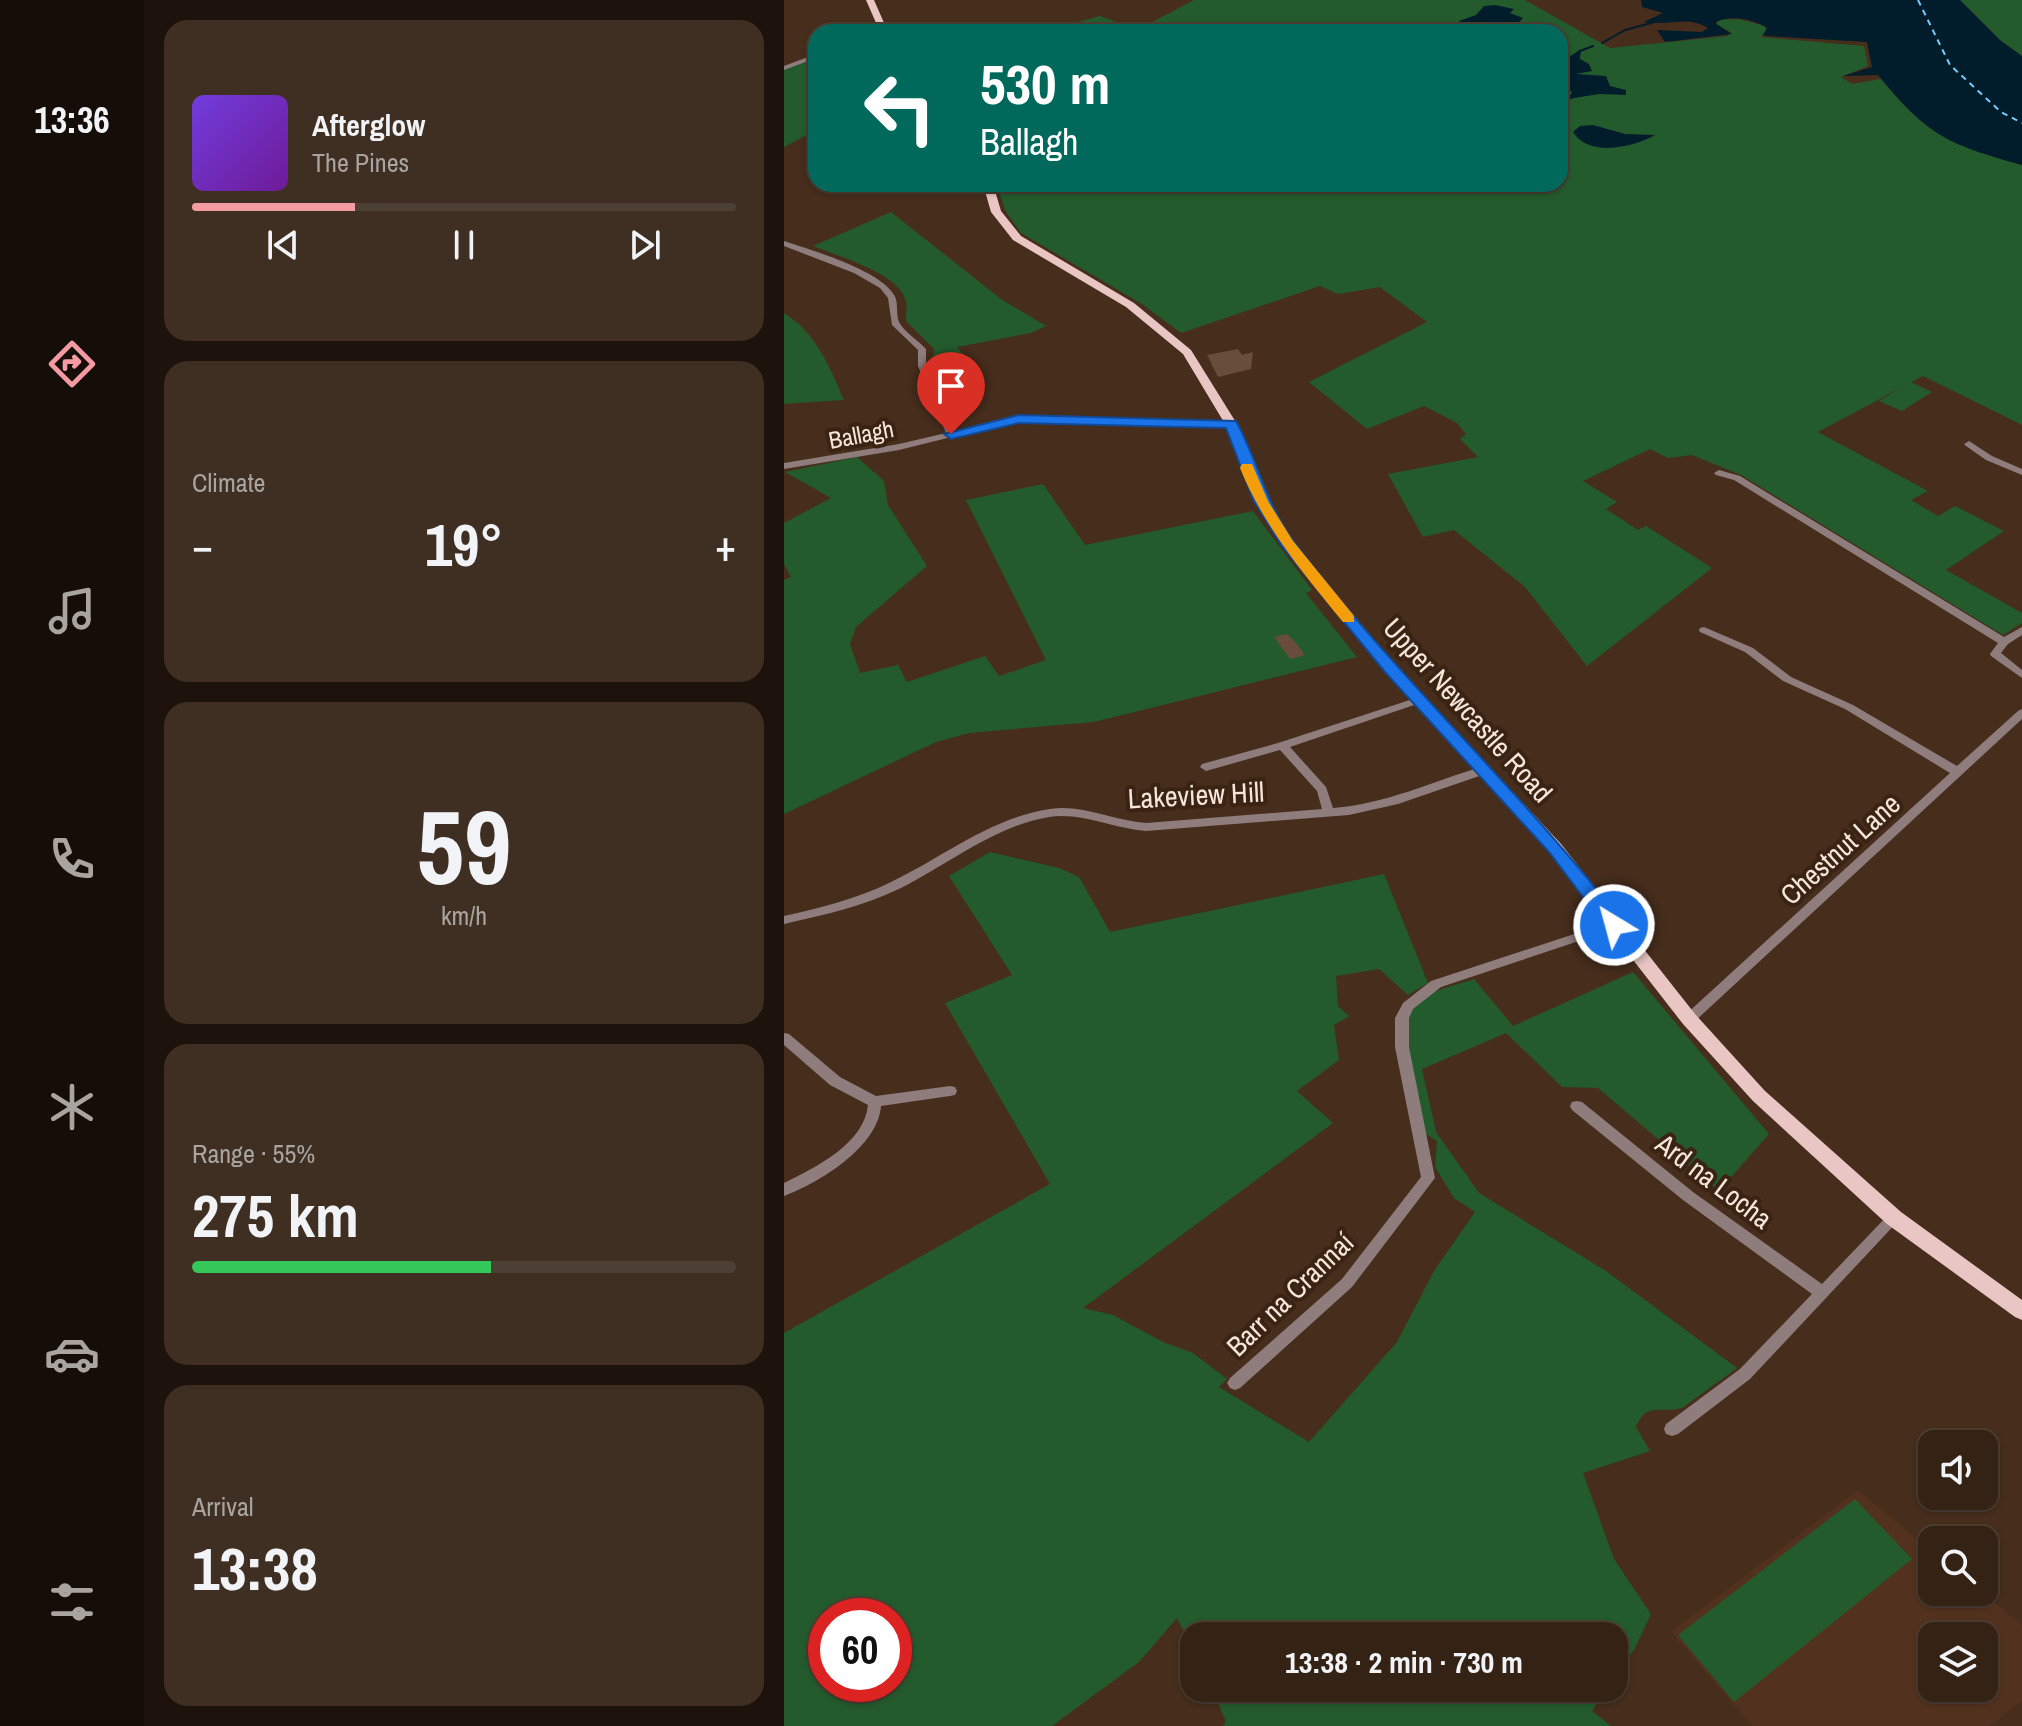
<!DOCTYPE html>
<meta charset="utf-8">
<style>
body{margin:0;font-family:"Archivo Narrow",sans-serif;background:#3f2f22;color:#f1f3f6;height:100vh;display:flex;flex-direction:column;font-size:30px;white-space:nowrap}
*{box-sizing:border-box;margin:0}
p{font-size:26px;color:#a9a4a0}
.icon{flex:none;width:44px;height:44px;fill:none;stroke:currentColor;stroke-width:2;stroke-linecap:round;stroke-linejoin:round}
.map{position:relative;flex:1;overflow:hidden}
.panel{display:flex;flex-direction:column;gap:20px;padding:20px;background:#1d130c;width:640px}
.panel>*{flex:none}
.hud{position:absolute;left:24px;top:24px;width:760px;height:168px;border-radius:24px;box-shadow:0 2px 6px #0004,0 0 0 2px #4e3f34;background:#00695c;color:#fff;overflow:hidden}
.tools{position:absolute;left:1134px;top:1430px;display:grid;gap:16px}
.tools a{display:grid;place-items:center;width:80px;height:80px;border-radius:16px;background:#342215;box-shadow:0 2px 6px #0004,0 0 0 2px #4e3f34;font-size:40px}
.speed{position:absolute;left:24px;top:1598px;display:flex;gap:16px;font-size:40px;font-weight:700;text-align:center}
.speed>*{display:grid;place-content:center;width:104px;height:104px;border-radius:50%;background:#342215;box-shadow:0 2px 6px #0004,0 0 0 2px #4e3f34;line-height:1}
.speed .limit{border:12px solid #d22;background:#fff;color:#111}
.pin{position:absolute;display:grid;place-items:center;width:68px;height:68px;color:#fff;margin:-82px -34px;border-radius:50% 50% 50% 0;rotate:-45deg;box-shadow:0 0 8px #0007}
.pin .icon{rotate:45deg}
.me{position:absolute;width:88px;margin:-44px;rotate:323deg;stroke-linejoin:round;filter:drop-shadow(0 0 6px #0008)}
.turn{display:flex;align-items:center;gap:28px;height:168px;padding:0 40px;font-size:36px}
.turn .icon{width:104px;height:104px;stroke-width:2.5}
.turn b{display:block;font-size:56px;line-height:68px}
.big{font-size:60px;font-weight:800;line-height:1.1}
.panel .card{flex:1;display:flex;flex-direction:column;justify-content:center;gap:12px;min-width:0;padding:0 28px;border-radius:24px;background:#3f2f22}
.panel .dial{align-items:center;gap:0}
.dial b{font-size:104px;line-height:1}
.song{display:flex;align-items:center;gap:24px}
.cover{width:96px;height:96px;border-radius:12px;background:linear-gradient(135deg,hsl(260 70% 55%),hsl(280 70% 35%))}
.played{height:8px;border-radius:4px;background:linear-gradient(90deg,#f49aa2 30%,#4e3f34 30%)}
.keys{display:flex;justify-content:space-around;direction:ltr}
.heat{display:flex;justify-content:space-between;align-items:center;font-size:44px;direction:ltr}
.charge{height:12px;border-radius:6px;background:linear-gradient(90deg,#34c759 55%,#4e3f34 0)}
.trip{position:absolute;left:396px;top:1622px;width:448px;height:80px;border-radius:24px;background:#342215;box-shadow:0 2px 6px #0004,0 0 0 2px #4e3f34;font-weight:800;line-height:80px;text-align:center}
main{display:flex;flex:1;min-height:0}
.menu{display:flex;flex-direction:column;width:144px;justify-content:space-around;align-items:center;background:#150e08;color:#a9a4a0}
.menu .icon{width:56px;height:56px}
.menu .active{color:#f49aa2}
.menu b{font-size:36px;color:#f1f3f6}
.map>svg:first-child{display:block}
</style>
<main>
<nav class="menu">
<b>13:36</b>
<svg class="icon active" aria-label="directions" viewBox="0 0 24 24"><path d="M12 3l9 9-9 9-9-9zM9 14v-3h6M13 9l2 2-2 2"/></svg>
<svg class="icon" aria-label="music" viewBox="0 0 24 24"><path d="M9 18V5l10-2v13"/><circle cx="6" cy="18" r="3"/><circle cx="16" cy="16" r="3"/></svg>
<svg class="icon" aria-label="phone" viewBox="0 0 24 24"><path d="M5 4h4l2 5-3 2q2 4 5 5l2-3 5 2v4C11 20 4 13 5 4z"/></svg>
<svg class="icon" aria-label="climate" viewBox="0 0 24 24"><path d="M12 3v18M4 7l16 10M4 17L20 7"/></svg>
<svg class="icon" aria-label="car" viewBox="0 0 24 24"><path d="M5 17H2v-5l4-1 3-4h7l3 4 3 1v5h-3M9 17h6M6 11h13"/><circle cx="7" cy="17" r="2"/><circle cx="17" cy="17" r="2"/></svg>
<svg class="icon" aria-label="filters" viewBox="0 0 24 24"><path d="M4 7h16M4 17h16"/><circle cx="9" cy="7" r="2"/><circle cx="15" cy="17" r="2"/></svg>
</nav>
<section class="panel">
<div class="card">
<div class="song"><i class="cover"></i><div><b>Afterglow</b><p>The Pines</p></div></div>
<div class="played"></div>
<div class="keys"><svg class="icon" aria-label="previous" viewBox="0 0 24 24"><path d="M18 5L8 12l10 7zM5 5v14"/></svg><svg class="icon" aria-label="pause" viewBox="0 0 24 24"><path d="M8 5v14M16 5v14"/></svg><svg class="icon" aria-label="next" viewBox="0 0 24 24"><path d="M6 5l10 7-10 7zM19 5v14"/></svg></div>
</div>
<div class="card"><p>Climate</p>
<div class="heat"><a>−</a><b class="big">19°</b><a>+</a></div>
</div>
<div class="card dial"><b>59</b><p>km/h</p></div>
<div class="card"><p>Range · 55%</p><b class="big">275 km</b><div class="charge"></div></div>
<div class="card"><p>Arrival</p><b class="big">13:38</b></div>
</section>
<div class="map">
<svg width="1238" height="1726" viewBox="0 0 1238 1726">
<rect width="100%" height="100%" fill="#462d1c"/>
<!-- built -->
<path fill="#52321e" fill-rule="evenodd" d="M 1074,1490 L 1148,1551 L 1148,1592 L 1198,1592 L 1238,1625 L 1238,1701 L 1205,1726 L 969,1726 L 887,1632 ZM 1148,1636 L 1200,1636 L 1200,1688 L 1148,1688 Z"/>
<!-- green -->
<g fill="#245b2d" fill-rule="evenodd">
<path d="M 410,0 L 741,0 L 826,48 L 944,36 L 945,31 L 933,26 L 933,20 L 954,19 L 981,26 L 982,30 L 977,37 L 1080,46 L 1084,66 L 1057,77 L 1068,84 L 1097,79 C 1143,135 1168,145 1238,165 L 1238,425 L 1139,376 L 1034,432 L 1144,491 L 1127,500 L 1154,516 L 1171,506 L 1220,531 L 1162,570 L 1238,613 L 1238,623 L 1219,635 L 957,475 L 908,455 L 884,458 L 866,449 L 799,481 L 833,502 L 822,509 L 854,530 L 862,526 L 928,568 L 803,666 L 741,587 L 670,530 L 639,537 L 604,474 L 694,457 L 676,439 L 682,434 L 673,423 L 640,406 L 583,429 L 525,382 L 643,322 L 596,287 L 554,294 L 536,286 L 397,333 L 358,304 L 237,233 L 222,212 L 212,184 L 776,184 L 776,32 L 372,32 L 357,28 Z"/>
<path d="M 1176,0 L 1238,0 L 1238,56 L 1217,41 Z"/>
<path d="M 316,16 L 341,25 L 310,32 L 257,32 Z"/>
<path d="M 32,58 L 32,130 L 0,147 L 0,69 Z"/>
<path d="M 107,212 L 217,299 L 262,326 L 247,333 L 173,347 L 181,356 L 147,369 L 150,349 L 122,321 C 122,314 123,307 122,301 C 115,273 53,256 29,246 Z"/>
<path d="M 0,313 C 32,332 46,368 60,400 L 0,404 Z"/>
<path d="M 1127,382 L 1148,392 L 1118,411 L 1095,401 Z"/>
<path d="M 73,457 L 100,481 L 104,505 L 143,566 L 72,627 L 66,644 L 76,673 L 114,665 L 123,682 L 201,656 L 215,676 L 262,660 L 182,500 L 259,484 L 301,545 L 469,511 L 528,590 L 522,593 L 573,657 L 310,722 L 185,733 L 152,742 L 0,814 L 0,580 L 7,577 L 0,564 L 0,523 L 47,498 L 1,472 Z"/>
<path d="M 206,852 L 275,868 L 295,877 L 326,932 L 600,874 L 644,983 L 624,995 L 595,969 L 552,976 L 554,1006 L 565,1016 L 550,1025 L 555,1060 L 513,1091 L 549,1123 L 299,1308 L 329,1315 L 379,1342 L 409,1353 L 443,1379 L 435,1387 L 525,1442 L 613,1342 L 650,1271 L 691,1212 L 670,1198 L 651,1167 L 653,1141 L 642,1134 C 635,1104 607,1021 636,1000 C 651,989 672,985 690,979 L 729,1026 L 849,972 L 985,1134 L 935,1191 L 814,1088 L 778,1087 L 722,1033 L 638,1069 L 652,1132 L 695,1193 L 822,1271 L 953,1368 L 898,1408 C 878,1414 862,1401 852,1427 L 866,1451 L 799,1473 L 830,1559 L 867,1614 L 850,1650 L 830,1677 L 830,1636 L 410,1636 L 410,1653 L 393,1618 L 355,1662 L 268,1726 L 0,1726 L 0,1333 L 266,1184 L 161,1003 L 228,975 L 165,876 ZM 42,1616 L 110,1616 L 110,1684 L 42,1684 Z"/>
<path d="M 1071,1499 L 1128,1559 L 950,1702 L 894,1635 Z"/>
<path d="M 427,1688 L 823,1688 L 808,1711 L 827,1726 L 439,1726 L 442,1721 Z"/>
</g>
<!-- water -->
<g fill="#011c2a">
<path d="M 857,0 L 1176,0 L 1217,41 L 1238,56 L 1238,165 C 1163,144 1144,136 1094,75 L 1059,76 L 1088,67 L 1083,42 L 982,36 L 979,35 L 983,28 C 970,19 944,14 931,23 L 948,34 L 881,42 L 873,30 L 918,32 L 924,28 C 903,15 887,26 860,22 L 879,13 L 858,7 Z"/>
<path d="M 711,5 L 730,9 L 726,13 L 739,18 L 733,25 L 738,30 C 713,22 703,35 680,31 L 683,28 L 675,21 L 692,15 L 700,6 Z"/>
<path d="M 797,49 L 796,59 L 805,64 L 808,71 L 792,74 L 822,76 L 826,86 L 842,90 L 842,95 L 815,94 L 784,99 L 788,92 L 776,85 L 776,63 Z"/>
<path d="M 809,125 L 841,134 L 871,135 C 850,147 805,158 789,132 L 796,126 Z"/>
</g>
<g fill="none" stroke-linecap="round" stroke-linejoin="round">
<!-- stream -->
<g stroke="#011c2a" stroke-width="2">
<path d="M 818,43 L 841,30 L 871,22"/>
<path d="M 796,51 L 809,46"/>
<path d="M 776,101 L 789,97"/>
</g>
<!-- ferry -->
<path stroke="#73cdfd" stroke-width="2" stroke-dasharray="6 5" stroke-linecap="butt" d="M 1134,0 L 1166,65 L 1217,112 L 1238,123"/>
</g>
<!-- building -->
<g fill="#694d3c">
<path d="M 454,349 L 458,355 L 469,352 L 467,369 L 434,377 L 423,355 Z"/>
<path d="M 503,634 L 513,644 L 521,655 L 506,659 L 490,637 Z"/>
</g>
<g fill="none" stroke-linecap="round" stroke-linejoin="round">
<!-- minor -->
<g fill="#8e7d7c" fill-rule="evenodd">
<path d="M 32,54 L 32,58 L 0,70 L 0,66 Z"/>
<path d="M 0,241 C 28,250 91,269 108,292 C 116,301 111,312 115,322 C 120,332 135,341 142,349 L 142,366 L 170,431 L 224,417 L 447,421 L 452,424 L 447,427 L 224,423 L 115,450 L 0,469 L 0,463 L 115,444 L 162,433 L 134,366 L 134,350 L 108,325 L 104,298 L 96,288 L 70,273 L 0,246 Z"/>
<path d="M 1185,441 L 1208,456 L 1238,469 L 1238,475 L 1202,460 L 1182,446 L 1180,444 Z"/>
<path d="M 935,470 L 956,476 L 1220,637 L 1238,627 L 1238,635 L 1224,644 L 1217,653 L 1238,670 L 1238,678 L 1207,656 L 1206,654 L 1214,643 L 950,480 L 932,475 L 930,473 Z"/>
<path d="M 920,627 L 969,648 L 1007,677 L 1069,705 L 1173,766 L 1234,711 L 1238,709 L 1238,719 L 910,1022 L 900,1022 L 898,1019 L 900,1016 L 1166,773 L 1061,709 L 999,681 L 961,652 L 916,632 L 915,630 L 916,628 Z"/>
<path d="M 635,697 L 640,700 L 639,702 L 506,747 L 542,787 L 549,808 C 602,804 650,781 700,766 L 706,770 L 704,773 L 614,804 L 565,815 L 362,831 C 330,829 298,812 265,817 C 211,826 165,864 117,888 C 80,906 40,915 0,924 L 0,916 C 36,908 72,899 105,883 C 158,858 206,818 266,809 C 298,804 330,821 362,823 L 538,809 L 533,791 L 496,750 L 422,771 L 416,767 L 418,764 L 494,743 Z"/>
<path d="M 830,921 L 836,925 L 834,928 L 657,987 L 629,1009 L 625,1018 L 625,1047 L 651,1178 L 568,1287 L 456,1388 L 451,1390 L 446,1388 L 443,1383 L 446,1378 L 558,1279 L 637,1177 L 611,1047 L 611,1018 L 619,1003 L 647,981 Z"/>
<path d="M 0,1033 L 5,1034 L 56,1077 L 92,1096 L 166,1086 L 171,1087 L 173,1091 L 171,1095 L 166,1096 L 97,1106 C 94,1147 35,1183 0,1196 L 0,1183 C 32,1167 80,1144 84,1105 L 46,1085 L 0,1045 Z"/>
<path d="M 793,1101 L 798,1102 L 909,1192 L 1038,1284 L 1105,1214 L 1110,1212 L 1115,1214 L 1117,1218 L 966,1379 L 894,1434 L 888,1436 L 882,1434 L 880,1429 L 882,1424 L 956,1369 L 1028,1294 L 899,1200 L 788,1110 L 786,1106 L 788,1102 Z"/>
</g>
<!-- major -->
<g fill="#e9c6c3" fill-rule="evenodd">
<path d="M 82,0 L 90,0 L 104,32 L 96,32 Z"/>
<path d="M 199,184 L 209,184 L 217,211 L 237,236 L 350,303 L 407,350 L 453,424 L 483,501 L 508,541 L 612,666 L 777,844 L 911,1014 L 981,1091 L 1117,1212 L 1238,1300 L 1238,1320 L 1231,1317 L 1103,1224 L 969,1101 L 899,1024 L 765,852 L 602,672 L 498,546 L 471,501 L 441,424 L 399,354 L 342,307 L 229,240 L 207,212 Z"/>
</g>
</g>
<!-- route -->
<path fill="#1a73e8" stroke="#114b97" stroke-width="2" d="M 235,415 L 452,421 C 474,461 482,505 510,542 C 610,675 735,788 837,920 L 837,930 L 824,930 L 765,852 L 601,672 L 498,546 L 470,501 L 442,428 L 235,423 L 167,439 L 160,434 Z"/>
<!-- slow -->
<path fill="#f59e0b" d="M 458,464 L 468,464 L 484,501 L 509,541 L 570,616 L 570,622 L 559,622 C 519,573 480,527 456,468 Z"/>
<g text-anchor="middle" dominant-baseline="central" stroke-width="8" stroke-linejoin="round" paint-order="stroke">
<!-- far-street labels -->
<g font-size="24" fill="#f5e5da" stroke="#3b2313">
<text transform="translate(77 434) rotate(-11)">Ballagh</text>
</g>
<!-- street labels -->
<g font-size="28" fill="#f5e5da" stroke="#3b2313">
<text transform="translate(684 710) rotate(48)">Upper Newcastle Road</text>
<text transform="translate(412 795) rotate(-3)">Lakeview Hill</text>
<text transform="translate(1056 849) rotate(-42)">Chestnut Lane</text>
<text transform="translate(930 1181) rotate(37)">Ard na Locha</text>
<text transform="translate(506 1294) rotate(-44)">Barr na Crannaí</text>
</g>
</g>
</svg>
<div class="tools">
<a><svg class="icon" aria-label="sound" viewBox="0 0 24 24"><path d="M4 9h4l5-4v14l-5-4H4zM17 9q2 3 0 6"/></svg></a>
<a><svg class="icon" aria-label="search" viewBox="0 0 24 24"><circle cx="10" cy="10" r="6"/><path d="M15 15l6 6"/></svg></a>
<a><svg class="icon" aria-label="layers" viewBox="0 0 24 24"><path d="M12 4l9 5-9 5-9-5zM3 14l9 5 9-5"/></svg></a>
</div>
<div class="speed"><div class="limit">60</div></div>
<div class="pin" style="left:167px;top:434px;background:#d93025"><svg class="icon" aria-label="arrive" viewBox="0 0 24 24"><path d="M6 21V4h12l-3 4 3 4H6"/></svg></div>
<svg class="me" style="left:830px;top:925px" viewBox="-20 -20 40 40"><circle r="17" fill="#1a73e8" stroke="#fff" stroke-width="3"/><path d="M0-11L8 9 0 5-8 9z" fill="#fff"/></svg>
<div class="trip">13:38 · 2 min · 730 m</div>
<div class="hud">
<div class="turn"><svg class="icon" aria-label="left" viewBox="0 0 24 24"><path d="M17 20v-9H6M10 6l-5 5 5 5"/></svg><div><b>530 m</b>Ballagh</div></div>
</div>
</div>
</main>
